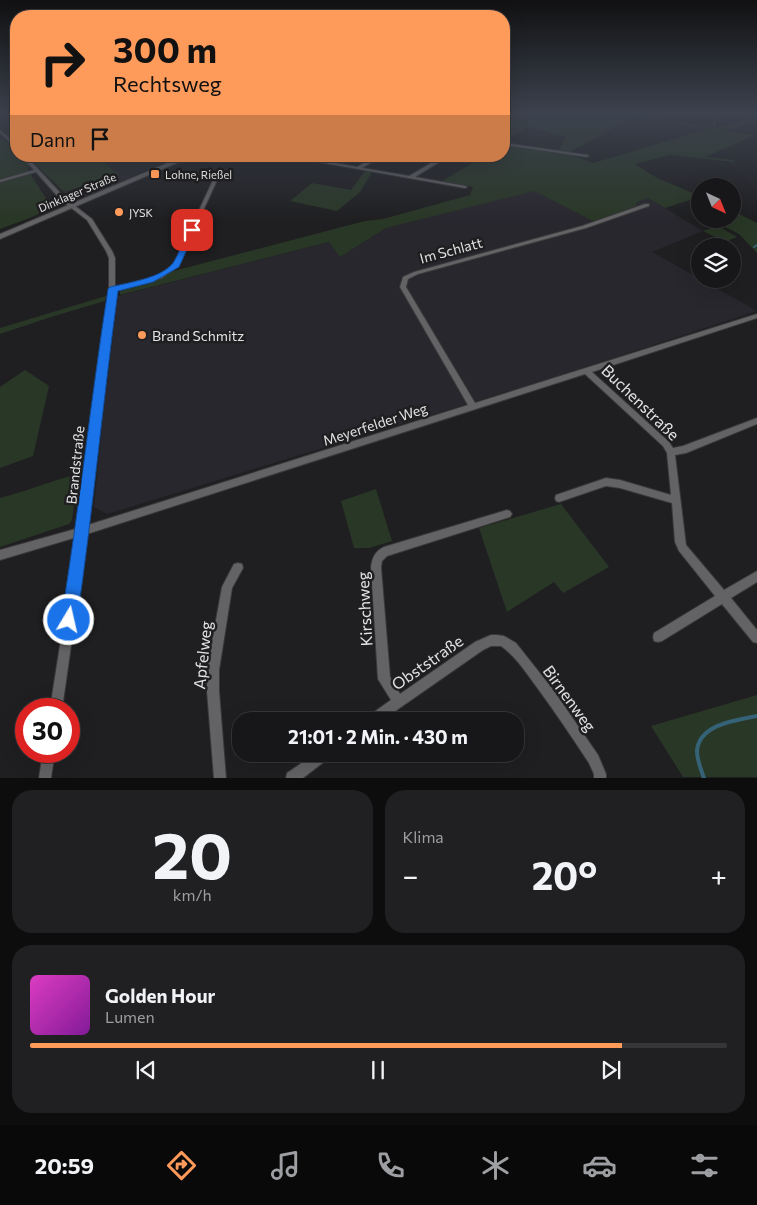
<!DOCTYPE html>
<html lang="de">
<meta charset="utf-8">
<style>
body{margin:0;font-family:Commissioner,sans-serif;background:#202022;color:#f1f3f6;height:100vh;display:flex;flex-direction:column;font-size:19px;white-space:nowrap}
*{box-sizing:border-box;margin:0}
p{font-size:16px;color:#9e9fa2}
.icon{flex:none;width:28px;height:28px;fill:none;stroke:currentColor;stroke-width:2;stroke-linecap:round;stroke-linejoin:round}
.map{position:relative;height:778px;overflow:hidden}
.side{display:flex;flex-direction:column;gap:12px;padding:12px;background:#0d0d0e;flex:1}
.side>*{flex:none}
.hud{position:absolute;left:10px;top:10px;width:500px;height:152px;border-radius:20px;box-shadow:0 5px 20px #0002,0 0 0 1px #363638;background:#ff9b5a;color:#111;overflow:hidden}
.needle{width:32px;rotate:137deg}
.buttons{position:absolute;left:691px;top:178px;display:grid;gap:10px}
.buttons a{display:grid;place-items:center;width:50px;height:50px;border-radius:50%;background:#171719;box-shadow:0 5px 20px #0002,0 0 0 1px #363638;font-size:25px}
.speed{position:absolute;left:15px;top:698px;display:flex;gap:10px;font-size:25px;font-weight:700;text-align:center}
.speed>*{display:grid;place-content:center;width:65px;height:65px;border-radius:50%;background:#171719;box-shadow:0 5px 20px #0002,0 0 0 1px #363638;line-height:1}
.speed .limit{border:8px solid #d22;background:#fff;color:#111}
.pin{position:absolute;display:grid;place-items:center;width:42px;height:42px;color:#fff;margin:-21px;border-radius:10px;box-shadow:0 2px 8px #0006}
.me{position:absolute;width:55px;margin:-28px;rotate:9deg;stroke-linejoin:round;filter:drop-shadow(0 0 4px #0008)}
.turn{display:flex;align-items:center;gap:18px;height:105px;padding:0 20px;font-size:22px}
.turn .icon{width:65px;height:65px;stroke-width:2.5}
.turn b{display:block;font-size:35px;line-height:42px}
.then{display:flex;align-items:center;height:48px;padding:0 20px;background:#0003;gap:10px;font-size:19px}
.big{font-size:38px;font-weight:700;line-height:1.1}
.side .card{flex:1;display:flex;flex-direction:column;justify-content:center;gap:8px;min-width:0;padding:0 18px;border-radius:20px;background:#202022}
.side .dial{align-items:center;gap:0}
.dial b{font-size:65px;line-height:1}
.song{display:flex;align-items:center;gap:15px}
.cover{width:60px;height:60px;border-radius:8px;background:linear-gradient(135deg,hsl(310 70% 55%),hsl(290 70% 35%))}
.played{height:5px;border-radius:2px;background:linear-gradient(90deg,#ff9b5a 85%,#363638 85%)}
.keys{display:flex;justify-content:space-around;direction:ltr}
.heat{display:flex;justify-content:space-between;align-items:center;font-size:28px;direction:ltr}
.side .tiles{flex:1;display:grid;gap:12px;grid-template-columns:1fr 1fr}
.card:last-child{grid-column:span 2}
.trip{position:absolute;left:232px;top:712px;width:292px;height:50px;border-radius:20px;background:#171719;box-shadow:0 5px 20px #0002,0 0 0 1px #363638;font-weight:700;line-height:50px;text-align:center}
.dock{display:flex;height:80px;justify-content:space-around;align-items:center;background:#09090a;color:#9e9fa2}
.dock .icon{width:35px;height:35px}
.dock .active{color:#ff9b5a}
.dock b{font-size:22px;color:#f1f3f6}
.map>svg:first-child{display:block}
</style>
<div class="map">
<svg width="757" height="778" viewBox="0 0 757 778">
<rect width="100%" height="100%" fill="#1f1f21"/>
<!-- built -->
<g fill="#29272e">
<path d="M 96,156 L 179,156 L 85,197 L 72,198 L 64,192 L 118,175 Z"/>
<path d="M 534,190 L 593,221 L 648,198 L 703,231 L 652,252 L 757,311 L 552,378 L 107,514 L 94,507 L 104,407 L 118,296 L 330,242 L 340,257 L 386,228 Z"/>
</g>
<!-- green -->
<g fill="#293726">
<path d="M 504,112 C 515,112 550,116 557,112 L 638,112 L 637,116 L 714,128 L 757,116 L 757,121 L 724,131 L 755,135 L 705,157 L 734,160 L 735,162 L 670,155 L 635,164 L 657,178 L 700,196 L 700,206 L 690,200 L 665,208 L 648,198 L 636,203 L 636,206 L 593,221 L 534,191 L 386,228 L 340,257 L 329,242 L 120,295 L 120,285 L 365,221 L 383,219 L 470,195 L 473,187 L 442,181 L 485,156 L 504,156 L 504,145 L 577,157 L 593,163 L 708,129 L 634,117 L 568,153 L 558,151 L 566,137 L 529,127 L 504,140 Z"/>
<path d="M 0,137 C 7,142 16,147 16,156 L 20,156 L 29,166 L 28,170 L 50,205 C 44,215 12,224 0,229 Z"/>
<path d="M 27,156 L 96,156 L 119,175 L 64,192 Z"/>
<path d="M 365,171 L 372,172 L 360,192 L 337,211 L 290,201 L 312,183 L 351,190 Z"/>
<path d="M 733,211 L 757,223 L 757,253 L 739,234 L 717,223 L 718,219 L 732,219 Z"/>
<path d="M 718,226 L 737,237 L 725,242 L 703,231 Z"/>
<path d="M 106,296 L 105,301 L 51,317 L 0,334 L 0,328 Z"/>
<path d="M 25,370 L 49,386 L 33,456 L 0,468 L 0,387 Z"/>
<path d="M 78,474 L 72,520 L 69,524 L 0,547 L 0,498 C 27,491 51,481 78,474 Z"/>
<path d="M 376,489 L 392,541 L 369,548 L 354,548 L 341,501 Z"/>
<path d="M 561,504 L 609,567 L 563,593 L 554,582 L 507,612 L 479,528 Z"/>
<path d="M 757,695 L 757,777 L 683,777 L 651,726 Z"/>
</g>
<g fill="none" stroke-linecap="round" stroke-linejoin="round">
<!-- stream-far2 -->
<path stroke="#356276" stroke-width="1" d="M 714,112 L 714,126"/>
<!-- stream-far1 -->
<path stroke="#356276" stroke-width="2" d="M 754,247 L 757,245"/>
<!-- stream -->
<path stroke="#356276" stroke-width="4" d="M 704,778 C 701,770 697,760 697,751 C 699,724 737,720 757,716"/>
<!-- street casing -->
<g stroke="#39393a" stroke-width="2">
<g id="street">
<path d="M 0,130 L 15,143 L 15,145 L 13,145 L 0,133 Z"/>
<path d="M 504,143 L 587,155 L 589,156 L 587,157 L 504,145 Z"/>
<path d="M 21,156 L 26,156 L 65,198 L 92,219 L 112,251 L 115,258 L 115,287 L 158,276 L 174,264 L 214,178 L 216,177 L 218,178 L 178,266 L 162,278 L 115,290 L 115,302 L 99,413 L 88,525 L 468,405 L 400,287 L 403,277 L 414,272 L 582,226 L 645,204 L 649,204 L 649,206 L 586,228 L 418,274 L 408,279 L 406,287 L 475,403 L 757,314 L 757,318 L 592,372 L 669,442 L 673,448 L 683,446 L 757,418 L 757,424 L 686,453 L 675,455 L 686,545 L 724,590 L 757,571 L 757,582 L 731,598 L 757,630 L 757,643 L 753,642 L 722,604 L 662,641 L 658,642 L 654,641 L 653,637 L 654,633 L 715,596 L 679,551 L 675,542 L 672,503 L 620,488 L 606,486 L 559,502 L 556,501 L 555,498 L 556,495 L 606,478 L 620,480 L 671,495 L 667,453 L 663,446 L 585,374 L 87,534 L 62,709 L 50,709 L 77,537 L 0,560 L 0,550 L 79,528 L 91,413 L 109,302 L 109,258 L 106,251 L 87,220 L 61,200 L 36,172 L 0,182 L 0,180 L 34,170 Z"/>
<path d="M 285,156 L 296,156 L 357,167 L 376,156 L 382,156 L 362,168 L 409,176 L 443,156 L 449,156 L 415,177 L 465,186 L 467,187 L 465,188 Z"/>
<path d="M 507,510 L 510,511 L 512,514 L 510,517 L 387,556 L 382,561 L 381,567 L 390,677 L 400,694 L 475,642 L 491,635 L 497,635 L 504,636 L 516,643 L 554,691 L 598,755 L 606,774 L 606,778 L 594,778 L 594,774 L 589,763 C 572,737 555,712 536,686 C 526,672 515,656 501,646 L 491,646 L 483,650 L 381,721 L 365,721 L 367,717 L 391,700 L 378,679 L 371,567 C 372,558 375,551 384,547 Z"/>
<path d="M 238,563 L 242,564 L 243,568 L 232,588 L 219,670 L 219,691 L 226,778 L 214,778 L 207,691 L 207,670 L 222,587 L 234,564 Z"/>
<path d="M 43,751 L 55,751 L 51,778 L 39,778 Z"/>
<path d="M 315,754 L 331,754 L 329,758 L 303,778 L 286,778 L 287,773 Z"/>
</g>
</g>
<!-- secondary casing -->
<g stroke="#39393a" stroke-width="2">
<path id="secondary" d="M 184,156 L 193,156 L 0,239 L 0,234 Z"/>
</g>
<!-- street -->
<use href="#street" fill="#636264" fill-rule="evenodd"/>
<!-- secondary -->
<use href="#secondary" fill="#636264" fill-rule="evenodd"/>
</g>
<!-- sky -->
<linearGradient id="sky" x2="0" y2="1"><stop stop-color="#111112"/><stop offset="0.51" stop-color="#3c424e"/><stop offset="1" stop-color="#3c424e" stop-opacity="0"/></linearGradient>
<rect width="757" height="221" fill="url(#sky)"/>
<!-- route -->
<path fill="#1a73e8" stroke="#114b97" d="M 192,228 L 196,230 L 179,267 L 153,282 L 118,291 C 103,401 93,510 77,620 L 75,625 L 69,628 L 64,625 L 61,620 C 79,510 91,399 108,289 L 110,287 C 127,283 162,278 173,263 C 179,254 183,241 188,230 Z"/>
<!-- markers -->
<g fill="#ff9b5a" stroke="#1f1f21" stroke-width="2">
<rect x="150" y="169" width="10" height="10" rx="2.5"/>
<circle cx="119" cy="212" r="5"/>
<circle cx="142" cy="335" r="5"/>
</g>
<g text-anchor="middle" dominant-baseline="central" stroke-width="5" stroke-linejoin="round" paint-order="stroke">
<!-- far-poi labels -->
<g font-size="11" fill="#e3e3e4" stroke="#1f1f21" text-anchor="start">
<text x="165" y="174">Lohne, Rießel</text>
<text x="129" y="212">JYSK</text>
</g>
<!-- far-street labels -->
<g font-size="11" fill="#e3e3e4" stroke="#1f1f21">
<text transform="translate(77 192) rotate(-23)">Dinklager Straße</text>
</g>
<!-- street labels -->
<g font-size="14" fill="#e3e3e4" stroke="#1f1f21">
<text transform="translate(451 250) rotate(-15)">Im Schlatt</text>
<text transform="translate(375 424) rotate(-18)">Meyerfelder Weg</text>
<text transform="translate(75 465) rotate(-84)">Brandstraße</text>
</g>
<!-- poi labels -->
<g font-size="14" fill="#e3e3e4" stroke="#1f1f21" text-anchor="start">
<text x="152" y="335">Brand Schmitz</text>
</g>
<!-- near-street labels -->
<g font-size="16" fill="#e3e3e4" stroke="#1f1f21">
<text transform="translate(641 402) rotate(44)">Buchenstraße</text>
<text transform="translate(364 609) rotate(-93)">Kirschweg</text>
<text transform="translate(202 655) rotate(-84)">Apfelweg</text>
<text transform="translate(427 662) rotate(-35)">Obststraße</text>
<text transform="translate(570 698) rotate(54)">Birnenweg</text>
</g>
</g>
</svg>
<div class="buttons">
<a><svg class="needle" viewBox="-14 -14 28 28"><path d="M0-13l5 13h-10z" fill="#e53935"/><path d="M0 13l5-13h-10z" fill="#9e9fa2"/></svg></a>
<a><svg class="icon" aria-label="layers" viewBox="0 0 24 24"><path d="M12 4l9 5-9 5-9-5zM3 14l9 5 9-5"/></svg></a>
</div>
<div class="speed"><div class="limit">30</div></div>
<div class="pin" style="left:192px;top:230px;background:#d93025"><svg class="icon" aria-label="arrive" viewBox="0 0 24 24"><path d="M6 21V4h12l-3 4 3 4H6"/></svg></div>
<svg class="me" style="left:69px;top:620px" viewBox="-20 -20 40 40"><circle r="17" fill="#1a73e8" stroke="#fff" stroke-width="3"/><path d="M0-11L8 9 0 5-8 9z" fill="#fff"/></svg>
<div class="trip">21:01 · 2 Min. · 430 m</div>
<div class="hud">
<div class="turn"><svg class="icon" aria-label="right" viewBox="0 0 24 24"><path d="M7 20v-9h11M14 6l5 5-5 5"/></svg><div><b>300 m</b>Rechtsweg</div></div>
<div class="then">Dann<svg class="icon" aria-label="arrive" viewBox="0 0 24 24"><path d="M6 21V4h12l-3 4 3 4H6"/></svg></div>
</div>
</div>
<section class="side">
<div class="tiles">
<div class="card dial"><b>20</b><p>km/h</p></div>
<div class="card"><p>Klima</p>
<div class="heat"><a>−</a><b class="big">20°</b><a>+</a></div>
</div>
<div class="card">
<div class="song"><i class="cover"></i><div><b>Golden Hour</b><p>Lumen</p></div></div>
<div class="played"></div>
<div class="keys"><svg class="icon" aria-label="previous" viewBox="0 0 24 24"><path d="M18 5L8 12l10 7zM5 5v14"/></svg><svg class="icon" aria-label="pause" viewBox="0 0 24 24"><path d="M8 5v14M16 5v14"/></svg><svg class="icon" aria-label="next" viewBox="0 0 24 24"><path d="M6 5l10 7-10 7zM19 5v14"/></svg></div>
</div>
</div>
</section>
<nav class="dock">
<b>20:59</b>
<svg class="icon active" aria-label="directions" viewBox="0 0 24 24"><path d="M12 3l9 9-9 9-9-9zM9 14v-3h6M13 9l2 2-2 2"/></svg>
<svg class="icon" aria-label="music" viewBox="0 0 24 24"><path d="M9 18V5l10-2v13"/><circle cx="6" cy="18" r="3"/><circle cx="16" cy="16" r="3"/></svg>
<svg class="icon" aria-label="phone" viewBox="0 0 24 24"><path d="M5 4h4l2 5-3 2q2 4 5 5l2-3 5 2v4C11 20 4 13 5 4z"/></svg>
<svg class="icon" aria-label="climate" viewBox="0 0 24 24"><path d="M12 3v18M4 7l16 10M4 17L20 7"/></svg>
<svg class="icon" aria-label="car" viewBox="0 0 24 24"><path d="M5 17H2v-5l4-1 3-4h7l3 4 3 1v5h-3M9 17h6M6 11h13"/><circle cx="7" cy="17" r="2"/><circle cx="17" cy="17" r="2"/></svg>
<svg class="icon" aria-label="filters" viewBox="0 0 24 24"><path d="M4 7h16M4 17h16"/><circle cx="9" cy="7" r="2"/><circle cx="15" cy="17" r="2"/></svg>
</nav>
